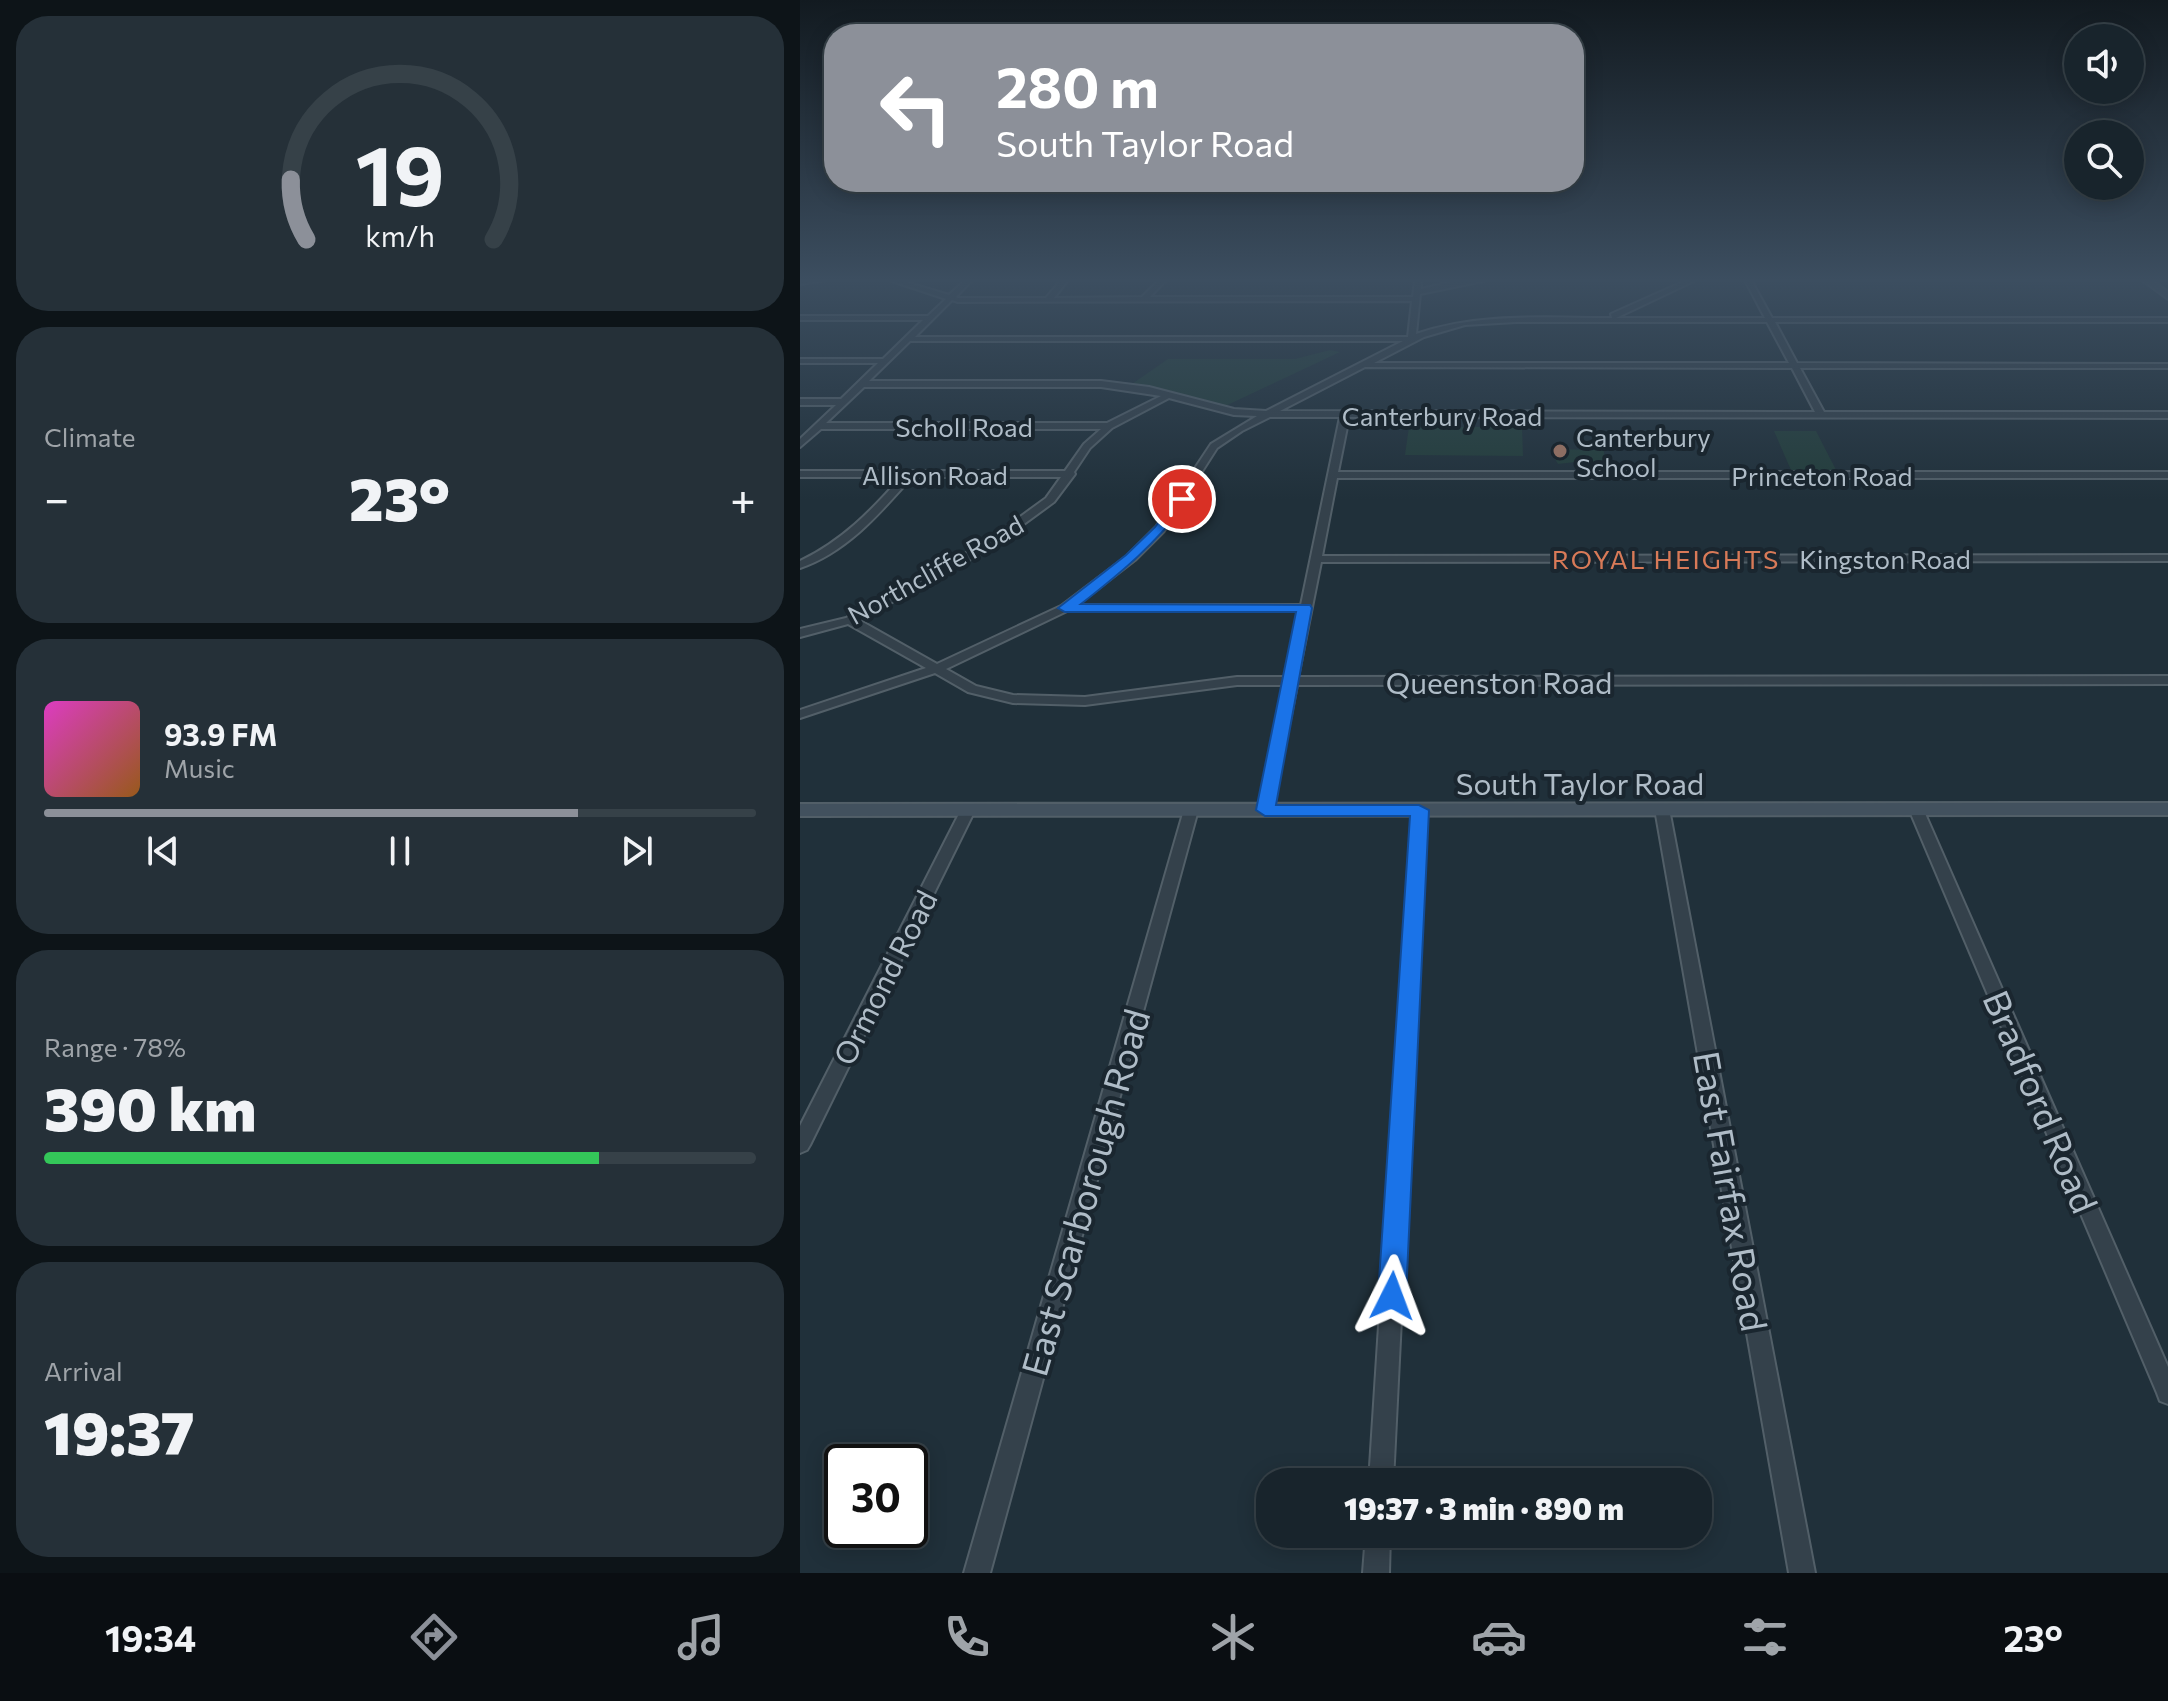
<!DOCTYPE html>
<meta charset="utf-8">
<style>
body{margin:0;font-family:Commissioner,sans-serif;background:#253038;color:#f1f3f6;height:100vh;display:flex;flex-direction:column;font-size:30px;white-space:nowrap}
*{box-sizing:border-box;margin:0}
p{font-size:26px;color:#9fa4a9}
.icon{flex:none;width:44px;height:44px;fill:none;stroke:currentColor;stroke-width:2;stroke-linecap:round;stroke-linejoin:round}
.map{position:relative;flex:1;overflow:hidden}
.sheet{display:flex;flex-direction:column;gap:16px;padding:16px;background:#0d1418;width:800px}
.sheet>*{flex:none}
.banner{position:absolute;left:24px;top:24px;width:760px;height:168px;border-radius:32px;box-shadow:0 4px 20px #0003,0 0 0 2px #364148;background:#8c9099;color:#fff;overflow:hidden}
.tools{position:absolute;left:1264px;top:24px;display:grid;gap:16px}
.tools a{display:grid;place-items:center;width:80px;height:80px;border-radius:50%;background:#18242c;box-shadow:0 4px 20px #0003,0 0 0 2px #364148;font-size:40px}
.speed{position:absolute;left:24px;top:1444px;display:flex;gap:16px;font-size:40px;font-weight:700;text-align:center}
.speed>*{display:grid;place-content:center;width:104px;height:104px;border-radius:50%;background:#18242c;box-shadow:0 4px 20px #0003,0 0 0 2px #364148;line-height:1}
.speed .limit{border:4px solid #111;border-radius:12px;background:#fff;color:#111}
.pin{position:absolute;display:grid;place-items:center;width:68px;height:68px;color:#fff;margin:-34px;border:4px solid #fff;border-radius:50%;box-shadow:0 2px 8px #0007}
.me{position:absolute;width:88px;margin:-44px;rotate:3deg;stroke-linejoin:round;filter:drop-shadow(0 0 6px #0008)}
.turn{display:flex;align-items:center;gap:28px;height:168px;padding:0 40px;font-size:36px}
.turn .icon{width:104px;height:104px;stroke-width:2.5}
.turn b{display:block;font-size:56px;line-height:68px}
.big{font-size:60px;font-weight:800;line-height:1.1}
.sheet .tile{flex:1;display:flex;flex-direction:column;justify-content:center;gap:12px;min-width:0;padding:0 28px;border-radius:32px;background:#253038}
.sheet .dial{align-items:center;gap:0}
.dial svg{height:208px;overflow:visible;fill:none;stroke:#364148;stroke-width:7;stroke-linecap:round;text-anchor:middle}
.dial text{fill:#f1f3f6;stroke:none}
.song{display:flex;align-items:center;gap:24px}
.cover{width:96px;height:96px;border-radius:12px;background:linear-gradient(135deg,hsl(310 70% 55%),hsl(30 70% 35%))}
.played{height:8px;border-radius:4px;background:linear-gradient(90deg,#8c9099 75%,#364148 75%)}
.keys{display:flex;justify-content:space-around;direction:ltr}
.heat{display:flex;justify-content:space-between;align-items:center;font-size:44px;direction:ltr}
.charge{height:12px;border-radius:6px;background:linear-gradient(90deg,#34c759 78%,#364148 0)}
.trip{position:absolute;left:456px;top:1468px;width:456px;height:80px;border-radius:32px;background:#18242c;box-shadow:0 4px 20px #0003,0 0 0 2px #364148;font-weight:800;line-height:80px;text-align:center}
.dock{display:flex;height:128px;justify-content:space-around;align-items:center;background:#0a0e12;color:#9fa4a9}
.dock .icon{width:56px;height:56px}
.dock .selected{color:#8c9099}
.dock b{font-size:36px;color:#f1f3f6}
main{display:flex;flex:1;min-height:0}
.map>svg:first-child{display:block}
</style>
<main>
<section class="sheet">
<div class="tile dial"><svg viewBox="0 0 100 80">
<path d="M14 69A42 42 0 1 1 86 69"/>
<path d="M14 69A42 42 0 0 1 8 46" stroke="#8c9099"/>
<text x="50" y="56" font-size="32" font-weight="700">19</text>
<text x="50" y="72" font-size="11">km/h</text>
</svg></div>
<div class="tile"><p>Climate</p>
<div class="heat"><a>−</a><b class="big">23°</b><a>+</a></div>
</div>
<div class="tile">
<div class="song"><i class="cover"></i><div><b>93.9 FM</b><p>Music</p></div></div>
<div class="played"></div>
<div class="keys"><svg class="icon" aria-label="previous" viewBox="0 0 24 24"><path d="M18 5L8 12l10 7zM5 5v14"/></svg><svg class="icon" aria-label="pause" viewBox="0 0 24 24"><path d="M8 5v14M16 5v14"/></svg><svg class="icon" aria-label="next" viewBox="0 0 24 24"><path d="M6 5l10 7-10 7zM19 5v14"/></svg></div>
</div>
<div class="tile"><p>Range · 78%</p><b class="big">390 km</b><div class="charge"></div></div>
<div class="tile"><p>Arrival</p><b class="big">19:37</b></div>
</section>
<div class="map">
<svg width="1368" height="1573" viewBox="0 0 1368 1573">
<rect width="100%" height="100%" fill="#20303a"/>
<!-- green -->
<g fill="#233d3b">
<path d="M 530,350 L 540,352 L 419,409 L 329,386 L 368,359 L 495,359 Z"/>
<path d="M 609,427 L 722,427 L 723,456 L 605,455 Z"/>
<path d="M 974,431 L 1016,431 L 1036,470 L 991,470 Z"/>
<path d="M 795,447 L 803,447 L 807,468 L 784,461 L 758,464 L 754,457 L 758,449 L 795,450 Z"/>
</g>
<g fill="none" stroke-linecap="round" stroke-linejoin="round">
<!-- street casing -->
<g stroke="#525f68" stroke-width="4">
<g id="street">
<path d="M 0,280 L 26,280 L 0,284 Z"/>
<path d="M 89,280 L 99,280 L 149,295 L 165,280 L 172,280 L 156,297 L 158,298 L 246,298 L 261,280 L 268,280 L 254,298 L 342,297 L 359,280 L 366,280 L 350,297 L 613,297 L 615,280 L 621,280 L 621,289 L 660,280 L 688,280 L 620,294 L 616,334 C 679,312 747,318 812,318 L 811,314 L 887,280 L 896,280 L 816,318 L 965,318 L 945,280 L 951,280 L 972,318 L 1368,318 L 1368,322 L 975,322 L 997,363 L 1368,364 L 1368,368 L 1000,368 L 1024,412 L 1368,412 L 1368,418 L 549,417 L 538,472 L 1368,472 L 1368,478 L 537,478 L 522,556 L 1368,555 L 1368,561 L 521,562 L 498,677 L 1368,676 L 1368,684 L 497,685 L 472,810 L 465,814 L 458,810 L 484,685 L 437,685 L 285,705 L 213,703 L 168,692 L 135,673 L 0,718 L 0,710 L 126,668 L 48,624 L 0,637 L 0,629 L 46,618 L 183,544 L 246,498 L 261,477 L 112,477 C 80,513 47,552 0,568 L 0,561 C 42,541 71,511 101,477 L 0,477 L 0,471 L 265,471 L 284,444 L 301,429 L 21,429 L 0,447 L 0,439 L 36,405 L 0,405 L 0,399 L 41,399 L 78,363 L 0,363 L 0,359 L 83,359 L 123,320 L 0,320 L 0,316 L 128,316 L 146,299 ZM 152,300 L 158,302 L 612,301 L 608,337 L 115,337 ZM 716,322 L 967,322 L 989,363 L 574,363 L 624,337 L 665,325 ZM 110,341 L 603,341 L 466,411 L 434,409 L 349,387 L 301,381 L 69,381 ZM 565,367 L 992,368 L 1015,412 L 480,411 ZM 64,387 L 301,387 L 361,396 L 307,423 L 26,423 ZM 369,398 L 434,415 L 457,416 L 411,444 L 356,527 L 327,556 L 261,606 L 137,664 L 59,620 L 191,548 L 254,502 L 275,474 L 274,472 L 290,448 L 312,428 ZM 470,417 L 540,417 L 501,605 L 277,605 L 335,560 L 364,531 L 417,448 L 442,431 ZM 267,611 L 499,611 L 486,677 L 437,677 L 285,697 L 213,695 L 176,686 L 146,669 Z"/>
<path d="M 862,805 L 869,809 L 1015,1573 L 989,1573 L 855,809 Z"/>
<path d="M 1116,805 L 1123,809 L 1368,1367 L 1368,1404 L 1360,1401 L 1357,1393 L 1109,809 Z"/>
<path d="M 168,806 L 175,810 L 10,1145 L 7,1150 L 0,1153 L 0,1126 L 161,810 Z"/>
<path d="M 391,806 L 398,810 L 190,1573 L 164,1573 L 384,810 Z"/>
<path d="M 619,806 L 626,810 L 593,1482 L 569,1482 L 612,810 Z"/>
<path d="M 566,1534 L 590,1534 L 589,1573 L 563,1573 Z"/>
</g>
</g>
<!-- secondary casing -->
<g stroke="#525f68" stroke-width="4">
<g id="secondary">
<path d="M 1342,280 L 1352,280 L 1368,292 L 1368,299 Z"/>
<path d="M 1368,803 L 1368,815 L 0,816 L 0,804 Z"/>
</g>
</g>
<!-- street -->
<use href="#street" fill="#34414b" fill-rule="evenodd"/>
<!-- secondary -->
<use href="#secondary" fill="#42515e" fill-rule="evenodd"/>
</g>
<!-- sky -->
<linearGradient id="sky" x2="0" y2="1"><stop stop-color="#121a20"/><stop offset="0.56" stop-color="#3c4e60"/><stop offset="1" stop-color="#3c4e60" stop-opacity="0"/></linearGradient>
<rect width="1368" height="500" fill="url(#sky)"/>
<!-- route -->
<path fill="#1a73e8" stroke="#114b97" stroke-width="2" d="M 378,496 L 389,499 C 358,542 322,572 281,604 L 510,605 L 512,608 L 476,805 L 619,805 L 629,810 L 606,1296 L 602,1304 L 592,1308 L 582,1304 L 578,1296 L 610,816 L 465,816 L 456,810 L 496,612 L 265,612 L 258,608 L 326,555 L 355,527 Z"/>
<!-- markers -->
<circle fill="#8d6e63" stroke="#1a262f" stroke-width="3" cx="760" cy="451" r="8"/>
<g text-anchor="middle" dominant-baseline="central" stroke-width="8" stroke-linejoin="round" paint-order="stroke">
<!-- far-street labels -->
<g font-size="26" fill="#afbcc7" stroke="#1a262f">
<text x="642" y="415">Canterbury Road</text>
<text x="164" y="426">Scholl Road</text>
<text x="135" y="474">Allison Road</text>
<text x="1022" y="475">Princeton Road</text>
<text x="1085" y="558">Kingston Road</text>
<text transform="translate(135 569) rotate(-29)">Northcliffe Road</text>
</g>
<!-- far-poi labels -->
<g font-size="26" fill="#afbcc7" stroke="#1a262f" text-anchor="start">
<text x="776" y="436">Canterbury<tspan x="776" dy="30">School</tspan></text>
</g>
<!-- far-neighbourhood labels -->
<g font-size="26" letter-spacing="2" fill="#d87a58" stroke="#1a262f">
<text x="866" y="558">ROYAL HEIGHTS</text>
</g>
<!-- street labels -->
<g font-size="30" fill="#afbcc7" stroke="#1a262f">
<text x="699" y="681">Queenston Road</text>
<text x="780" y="782">South Taylor Road</text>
<text transform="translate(84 977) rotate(-63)">Ormond Road</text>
</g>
<!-- near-street labels -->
<g font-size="36" fill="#afbcc7" stroke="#1a262f">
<text transform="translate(1242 1101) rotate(67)">Bradford Road</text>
<text transform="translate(932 1191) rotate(80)">East Fairfax Road</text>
<text transform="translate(284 1192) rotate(-74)">East Scarborough Road</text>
</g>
</g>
</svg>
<div class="tools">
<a><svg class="icon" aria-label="sound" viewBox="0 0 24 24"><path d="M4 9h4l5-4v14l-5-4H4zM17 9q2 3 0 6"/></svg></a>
<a><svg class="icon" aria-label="search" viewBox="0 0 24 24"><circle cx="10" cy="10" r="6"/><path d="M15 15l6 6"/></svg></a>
</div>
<div class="speed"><div class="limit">30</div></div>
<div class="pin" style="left:382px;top:499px;background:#d93025"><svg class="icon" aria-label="arrive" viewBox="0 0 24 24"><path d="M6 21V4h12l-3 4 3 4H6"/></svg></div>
<svg class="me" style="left:592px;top:1296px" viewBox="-20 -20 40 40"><path d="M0-17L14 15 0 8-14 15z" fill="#1a73e8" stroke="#fff" stroke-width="4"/></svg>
<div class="trip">19:37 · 3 min · 890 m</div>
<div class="banner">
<div class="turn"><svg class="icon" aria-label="left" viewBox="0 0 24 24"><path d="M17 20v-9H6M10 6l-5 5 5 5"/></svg><div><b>280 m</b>South Taylor Road</div></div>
</div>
</div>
</main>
<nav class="dock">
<b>19:34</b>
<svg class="icon selected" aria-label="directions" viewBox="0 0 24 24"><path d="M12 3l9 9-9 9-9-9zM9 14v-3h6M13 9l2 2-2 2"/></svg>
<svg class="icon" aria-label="music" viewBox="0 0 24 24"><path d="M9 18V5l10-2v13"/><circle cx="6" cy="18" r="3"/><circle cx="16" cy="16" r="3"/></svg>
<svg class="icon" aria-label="phone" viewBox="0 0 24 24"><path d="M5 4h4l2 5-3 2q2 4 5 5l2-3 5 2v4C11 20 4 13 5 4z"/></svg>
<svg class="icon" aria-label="climate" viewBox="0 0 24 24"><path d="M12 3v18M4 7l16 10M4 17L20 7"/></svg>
<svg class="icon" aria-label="car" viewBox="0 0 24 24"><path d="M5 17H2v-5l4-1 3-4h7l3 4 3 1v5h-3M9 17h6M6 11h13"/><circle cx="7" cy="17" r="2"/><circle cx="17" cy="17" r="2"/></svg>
<svg class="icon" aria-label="filters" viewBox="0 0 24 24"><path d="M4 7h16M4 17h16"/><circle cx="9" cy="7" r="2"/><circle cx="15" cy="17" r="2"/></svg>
<b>23°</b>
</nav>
